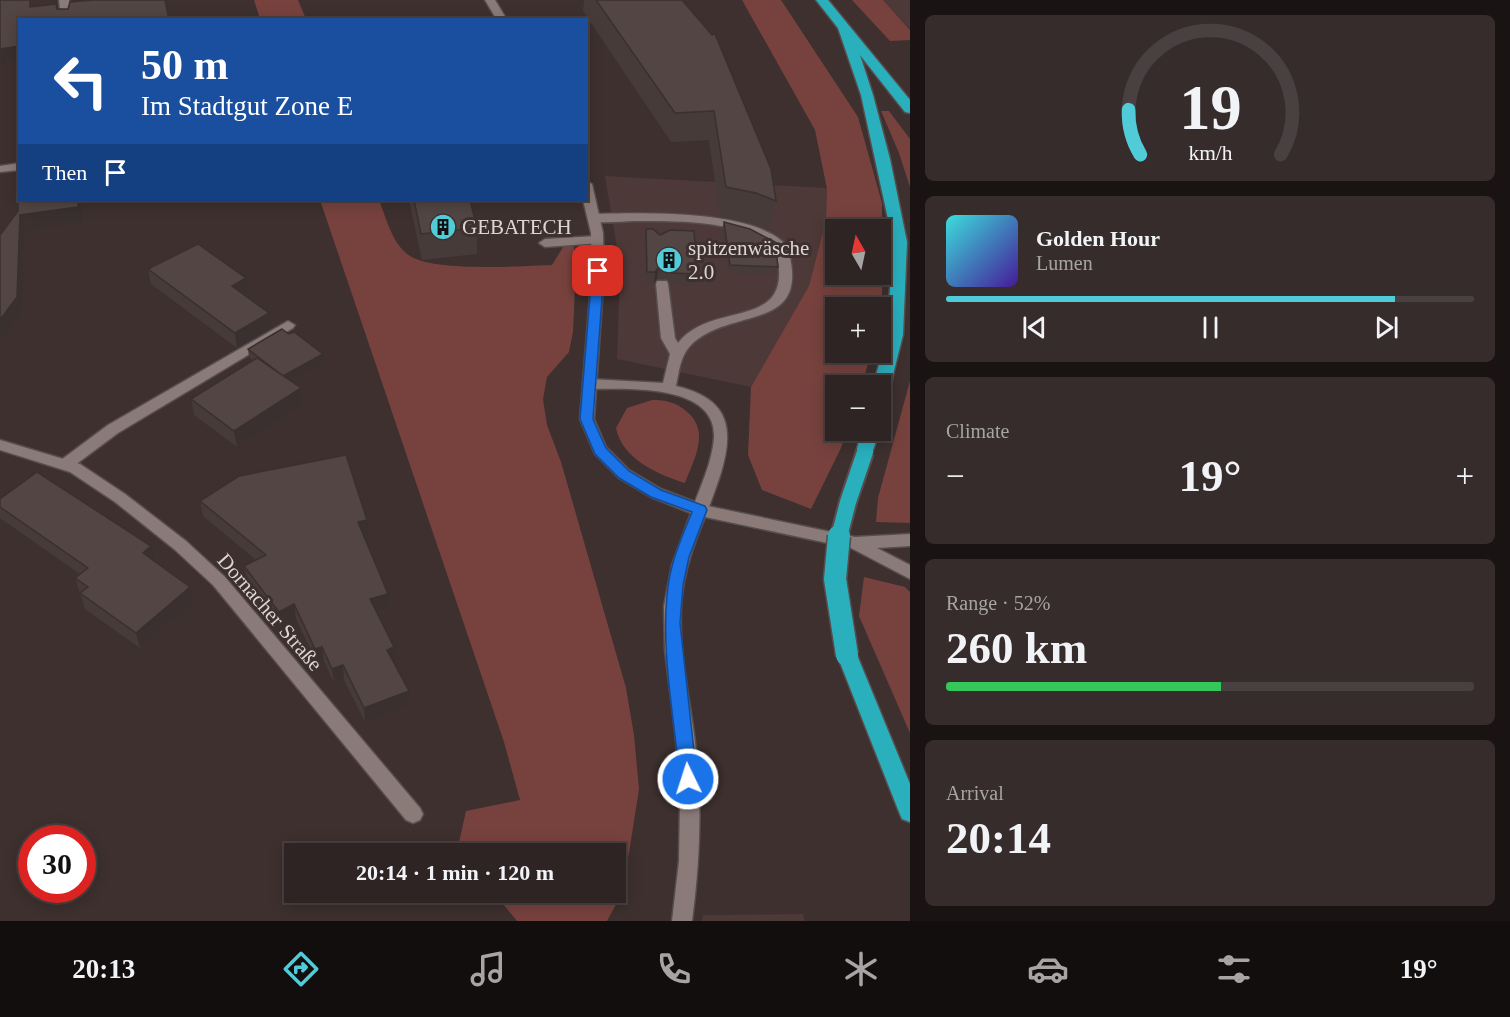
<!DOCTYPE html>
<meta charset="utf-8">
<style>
body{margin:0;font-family:Georgia,serif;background:#362c2b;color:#f1f3f6;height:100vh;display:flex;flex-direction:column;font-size:22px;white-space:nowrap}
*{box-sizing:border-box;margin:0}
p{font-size:20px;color:#a7a4a6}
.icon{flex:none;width:33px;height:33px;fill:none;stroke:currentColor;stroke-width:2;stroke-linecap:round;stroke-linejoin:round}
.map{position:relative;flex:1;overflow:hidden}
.drawer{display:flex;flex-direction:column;gap:15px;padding:15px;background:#191413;width:600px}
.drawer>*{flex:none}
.guide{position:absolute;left:18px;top:18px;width:570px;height:183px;border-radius:0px;box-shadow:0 3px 15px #0003,0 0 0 2px #494141;background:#1a4fa0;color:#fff;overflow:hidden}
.needle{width:39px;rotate:351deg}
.buttons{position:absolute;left:825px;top:219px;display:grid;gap:12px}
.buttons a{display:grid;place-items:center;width:66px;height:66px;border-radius:0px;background:#2e2423;box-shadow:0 3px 15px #0003,0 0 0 2px #494141;font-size:30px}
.speed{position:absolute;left:18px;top:825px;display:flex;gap:12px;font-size:30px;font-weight:700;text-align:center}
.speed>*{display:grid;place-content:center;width:78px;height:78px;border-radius:50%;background:#2e2423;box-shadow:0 3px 15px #0003,0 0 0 2px #494141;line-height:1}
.speed .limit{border:9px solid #d22;background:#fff;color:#111}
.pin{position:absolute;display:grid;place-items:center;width:51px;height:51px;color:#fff;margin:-26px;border-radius:12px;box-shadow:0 3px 9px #0006}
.me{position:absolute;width:66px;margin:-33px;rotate:356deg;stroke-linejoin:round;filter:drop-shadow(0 0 4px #0008)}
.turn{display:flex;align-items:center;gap:21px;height:126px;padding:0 24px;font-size:27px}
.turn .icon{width:78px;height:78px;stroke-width:2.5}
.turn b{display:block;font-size:42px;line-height:51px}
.then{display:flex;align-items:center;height:57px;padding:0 24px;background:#0003;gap:12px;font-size:22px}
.big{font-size:45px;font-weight:800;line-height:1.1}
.drawer .tile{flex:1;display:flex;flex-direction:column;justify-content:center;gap:9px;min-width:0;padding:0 21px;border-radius:9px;background:#362c2b}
.drawer .dial{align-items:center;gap:0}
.dial svg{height:156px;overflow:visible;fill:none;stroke:#494141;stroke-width:7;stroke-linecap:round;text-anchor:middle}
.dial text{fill:#f1f3f6;stroke:none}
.song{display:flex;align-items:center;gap:18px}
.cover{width:72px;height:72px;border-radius:9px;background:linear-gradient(135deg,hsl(180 70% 55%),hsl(260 70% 35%))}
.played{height:6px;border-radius:3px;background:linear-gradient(90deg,#52cbd9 85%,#494141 85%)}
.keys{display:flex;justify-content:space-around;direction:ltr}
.heat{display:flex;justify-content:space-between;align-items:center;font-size:33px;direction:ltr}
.charge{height:9px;border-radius:4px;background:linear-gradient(90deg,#34c759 52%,#494141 0)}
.trip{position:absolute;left:284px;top:843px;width:342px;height:60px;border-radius:0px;background:#2e2423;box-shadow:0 3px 15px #0003,0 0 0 2px #494141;font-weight:800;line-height:60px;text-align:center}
.tab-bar{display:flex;height:96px;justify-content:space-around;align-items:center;background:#120e0e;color:#a7a4a6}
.tab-bar .icon{width:42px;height:42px}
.tab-bar .active{color:#52cbd9}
.tab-bar b{font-size:27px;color:#f1f3f6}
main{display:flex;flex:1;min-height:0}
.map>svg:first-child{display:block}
</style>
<main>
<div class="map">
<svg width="910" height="921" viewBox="0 0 910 921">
<rect width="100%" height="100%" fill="#3d302f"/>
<!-- built -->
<g fill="#4d3938">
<path d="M 884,0 L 910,0 L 910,29 L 883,0 Z"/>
<path d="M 605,176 L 827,188 L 826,220 L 809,287 L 751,387 L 617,359 L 620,266 Z"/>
<path d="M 803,914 L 805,921 L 702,921 L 703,915 Z"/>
</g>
<!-- green -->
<g fill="#77423e" fill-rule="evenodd">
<path d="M 254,0 L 298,0 L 306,19 L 260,19 Z"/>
<path d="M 742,0 L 781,0 L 858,117 L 882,203 L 882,294 L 880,307 L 836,308 L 836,352 L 871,353 L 862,385 L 836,386 L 836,430 L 847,431 L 841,448 L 811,509 L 762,490 L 748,455 L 751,387 L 809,286 L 826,220 L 827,189 L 815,130 ZM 836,230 L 880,230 L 880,274 L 836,274 Z"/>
<path d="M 852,0 L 883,0 L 910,30 L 910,40 L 890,41 Z"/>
<path d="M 881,111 L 889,111 L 910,139 L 910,187 L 899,153 Z"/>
<path d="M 320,200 L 379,200 C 386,217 391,240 406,253 C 426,273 522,266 552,265 L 568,239 L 570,218 L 576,263 L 573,332 L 569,352 L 547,377 L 543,399 L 547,425 L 561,462 L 626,688 L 634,735 L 639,789 L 629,853 L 620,897 L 607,921 L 517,921 L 494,893 L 615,892 L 615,854 L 463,854 L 458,847 L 466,811 L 520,800 L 504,742 Z"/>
<path d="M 910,381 L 910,523 L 876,522 L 878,498 Z"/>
<path d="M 652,400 C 665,400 676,402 686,411 C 711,431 694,459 685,483 C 659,475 622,459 616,428 L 627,408 Z"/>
<path d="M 864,577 L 905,587 L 910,592 L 910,733 L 859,616 Z"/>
</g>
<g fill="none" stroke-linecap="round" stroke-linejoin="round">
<!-- lane casing -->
<g stroke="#574d4c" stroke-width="3">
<g id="lane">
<path d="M 594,214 C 640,213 756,209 787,246 C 814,335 730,305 690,346 C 680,357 679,372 676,386 C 731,399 735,430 719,479 C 715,490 711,503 706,514 L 694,514 L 692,510 C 700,487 712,463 714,438 C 717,383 626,389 590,389 L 583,384 L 590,379 L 663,383 L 670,354 L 661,338 L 656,284 L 657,281 L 667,281 L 668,284 L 675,338 L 678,343 C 713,298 799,334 775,248 C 737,220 682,221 636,221 C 621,221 604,224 590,221 L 590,215 Z"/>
<path d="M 597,236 L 601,237 L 603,240 L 601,243 L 545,247 L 539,243 L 545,239 Z"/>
<path d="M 288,321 L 295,325 L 293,328 L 118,433 L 71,468 L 61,468 L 58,464 L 61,460 L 108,425 Z"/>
</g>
</g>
<!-- street casing -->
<g stroke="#574d4c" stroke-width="3">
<g id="street">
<path d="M 59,0 L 69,0 L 71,20 L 61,20 Z"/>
<path d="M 485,0 L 495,0 L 507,20 L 497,20 Z"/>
<path d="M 20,163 L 20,170 L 0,172 L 0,166 Z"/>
<path d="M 586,181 L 592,184 L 603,233 L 604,271 L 594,419 L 606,447 L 629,470 L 661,489 L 703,505 L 855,537 L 910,534 L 910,546 L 877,548 L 910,565 L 910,579 L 851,548 L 705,517 C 696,538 688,560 684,582 C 673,642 692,701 697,760 C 702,814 699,868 692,921 L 672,921 L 679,861 L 680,801 L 676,739 L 665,650 L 664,606 L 672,565 L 691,513 L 651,497 L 619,478 L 595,454 L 580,419 L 592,271 L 591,233 L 583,200 L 586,200 Z"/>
<path d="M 0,440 L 80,464 L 125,494 L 186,541 L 225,577 L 420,808 L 423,814 L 420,820 L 413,823 L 406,820 L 213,585 L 174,549 L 115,502 L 70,472 L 0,450 Z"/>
</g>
</g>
<!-- highway casing -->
<g stroke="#574d4c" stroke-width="3">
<g id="highway">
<path d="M 816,0 L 828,0 L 910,100 L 910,113 L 905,112 L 860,55 L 873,95 L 890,159 L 907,242 L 903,335 L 889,391 L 886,395 L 880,397 L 880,386 L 873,386 L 887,335 L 893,242 L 861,95 L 838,28 Z"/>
<path d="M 862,430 L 880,430 L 871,456 L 865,458 L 859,456 L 856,452 Z"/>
<path d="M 847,647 L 854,649 L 857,655 L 910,784 L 910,822 L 902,819 L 899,812 L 837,655 L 840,649 Z"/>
</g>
</g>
<!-- lane -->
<use href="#lane" fill="#8a7b79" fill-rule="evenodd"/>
<!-- street -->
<use href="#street" fill="#8a7b79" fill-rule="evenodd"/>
<!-- highway -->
<use href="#highway" fill="#2aafbd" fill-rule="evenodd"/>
<!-- highway-bridge-far1 casing -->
<g stroke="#574d4c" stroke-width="20" stroke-linecap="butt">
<path id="highway-bridge-far1" d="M 839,537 L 848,502 L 865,452"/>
</g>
<!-- highway-bridge casing -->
<g stroke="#574d4c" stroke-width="25" stroke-linecap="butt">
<path id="highway-bridge" d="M 839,536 L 835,579 L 847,655"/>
</g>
<!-- highway-bridge-far1 -->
<use href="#highway-bridge-far1" stroke="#2aafbd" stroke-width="16"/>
<!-- highway-bridge -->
<use href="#highway-bridge" stroke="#2aafbd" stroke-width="22"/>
</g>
<!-- wall -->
<g fill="#473b3a">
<path d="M 584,0 L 682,0 L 776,201 L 770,231 L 751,223 L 720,217 L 709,140 L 671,142 L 583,11 Z"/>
<path d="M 409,200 L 470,200 L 477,228 L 477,254 L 422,260 Z"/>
<path d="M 724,222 L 778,267 L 777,274 L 729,273 L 722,229 Z"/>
<path d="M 646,229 L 697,274 L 695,286 L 670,284 L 667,279 L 657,279 L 654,284 L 645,283 L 644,240 Z"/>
<path d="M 148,269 L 246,278 L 249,293 L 245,296 L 271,328 L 237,348 L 151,284 Z"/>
<path d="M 248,349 L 324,362 L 290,380 L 301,388 L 303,404 L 237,447 L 194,415 L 191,399 L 253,360 L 249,357 Z"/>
<path d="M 0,499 L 155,562 L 190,587 L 194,602 L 140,648 L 85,609 L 75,578 L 80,574 L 0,518 Z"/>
<path d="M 200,501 L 368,535 L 364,536 L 388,594 L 389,609 L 377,613 L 395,662 L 394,662 L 409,706 L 365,722 L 344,680 L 334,683 L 324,661 L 317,663 L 296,619 L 282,627 L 247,580 L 244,566 L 256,560 L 203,516 Z"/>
</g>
<!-- shaded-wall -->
<g fill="#39302f">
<path d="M 20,46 L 20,60 L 0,62 L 0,49 Z"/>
<path d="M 78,200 L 80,200 L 82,222 L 24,230 L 21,312 L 0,341 L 0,320 L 20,215 Z"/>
<path d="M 659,267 L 657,279 L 654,284 L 655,272 Z"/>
<path d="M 246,278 L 249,293 L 234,301 L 232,286 Z"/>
<path d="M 269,313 L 271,328 L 237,348 L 235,333 Z"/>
<path d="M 323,354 L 324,362 L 284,384 L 283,376 Z"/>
<path d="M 301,388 L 303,404 L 237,447 L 234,431 Z"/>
<path d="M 367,520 L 368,535 L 359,537 L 358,522 Z"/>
<path d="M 151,546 L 155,562 L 143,553 Z"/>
<path d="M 190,587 L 194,602 L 140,648 L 136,633 Z"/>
<path d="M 388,594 L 389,609 L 371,614 L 370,599 Z"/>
<path d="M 294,604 L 296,619 L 282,627 L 279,612 Z"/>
<path d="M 322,647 L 324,661 L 317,663 L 315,649 Z"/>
<path d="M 394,647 L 395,662 L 388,664 L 387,650 Z"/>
<path d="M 343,665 L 344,680 L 334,683 L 332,669 Z"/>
<path d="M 409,691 L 409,706 L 365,722 L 364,708 Z"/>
</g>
<!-- building -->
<g fill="#524543" stroke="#39302f" stroke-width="1.5">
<path d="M 0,0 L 30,0 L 30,7 L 56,4 L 57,9 L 68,9 L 70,2 L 93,0 L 165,0 L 169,20 L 20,20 L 20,46 L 0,49 Z"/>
<path d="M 596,0 L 682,0 L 712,35 L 715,34 L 771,169 L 776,201 L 756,193 L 726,187 L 714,111 L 675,113 Z"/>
<path d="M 18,175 L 20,175 L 20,200 L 78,200 L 78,207 L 20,215 L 17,297 L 0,320 L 0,235 L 18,211 Z"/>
<path d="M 414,200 L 470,200 L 477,228 L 421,234 Z"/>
<path d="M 724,222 L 750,229 L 775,242 L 778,267 L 730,265 Z"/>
<path d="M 646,229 L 653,229 L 660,235 L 670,230 L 694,231 L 697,274 L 672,273 L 669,267 L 659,267 L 655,272 L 647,272 Z"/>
<path d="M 198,244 L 246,278 L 232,286 L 269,313 L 235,333 L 148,269 Z"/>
<path d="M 282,329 L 289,334 L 294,332 L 323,354 L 283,376 L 248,349 Z"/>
<path d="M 257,358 L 301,388 L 234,431 L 191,399 Z"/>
<path d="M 346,455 L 367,520 L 358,522 L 388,594 L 370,599 L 394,647 L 387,650 L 409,691 L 364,708 L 343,665 L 332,669 L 322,647 L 315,649 L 294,604 L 279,612 L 244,566 L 266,555 L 200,501 L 239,476 Z"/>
<path d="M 37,472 L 151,546 L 143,553 L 190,587 L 136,633 L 80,593 L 88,587 L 75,578 L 88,568 L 0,507 L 0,499 Z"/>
</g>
<!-- route -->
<path fill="#1a73e8" stroke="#114b97" stroke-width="1.5" d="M 598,268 L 604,271 L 593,419 L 600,435 L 606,448 L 629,471 L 661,490 L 705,506 L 707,510 L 689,557 L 683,585 L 680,623 L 697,779 L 694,784 L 688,787 L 682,784 L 680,779 C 674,718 660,647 668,587 C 671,561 682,537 692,512 L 651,497 L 619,478 L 595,454 L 580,419 L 592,271 Z"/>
<!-- icons -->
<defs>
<g id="building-disc" transform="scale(1.35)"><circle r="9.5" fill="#52cbd9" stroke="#3d302f"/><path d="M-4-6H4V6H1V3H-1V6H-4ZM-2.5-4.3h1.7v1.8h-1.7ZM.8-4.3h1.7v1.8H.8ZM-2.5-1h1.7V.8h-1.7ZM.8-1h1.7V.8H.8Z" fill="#111"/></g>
</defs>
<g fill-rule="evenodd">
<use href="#building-disc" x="443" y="227"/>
<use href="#building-disc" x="669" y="260"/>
</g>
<g text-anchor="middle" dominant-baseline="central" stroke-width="6" stroke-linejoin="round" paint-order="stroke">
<!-- poi labels -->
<g font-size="21" fill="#ded6d5" stroke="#3d302f" text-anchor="start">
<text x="462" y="227">GEBATECH</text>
<text x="688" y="248">spitzenwäsche<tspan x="688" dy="24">2.0</tspan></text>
</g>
<!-- street labels -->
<g font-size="21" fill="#ded6d5" stroke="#3d302f">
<text transform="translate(270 612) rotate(49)">Dornacher Straße</text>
</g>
</g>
</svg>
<div class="buttons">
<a><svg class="needle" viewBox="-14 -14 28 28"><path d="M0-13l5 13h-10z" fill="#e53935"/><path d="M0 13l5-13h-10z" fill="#a7a4a6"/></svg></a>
<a>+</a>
<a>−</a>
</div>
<div class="speed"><div class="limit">30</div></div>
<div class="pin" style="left:598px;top:271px;background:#d93025"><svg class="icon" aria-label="arrive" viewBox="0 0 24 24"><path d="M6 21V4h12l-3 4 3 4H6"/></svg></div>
<svg class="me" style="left:688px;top:779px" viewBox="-20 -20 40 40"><circle r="17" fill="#1a73e8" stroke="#fff" stroke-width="3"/><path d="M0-11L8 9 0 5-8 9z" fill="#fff"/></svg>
<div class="trip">20:14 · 1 min · 120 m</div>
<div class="guide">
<div class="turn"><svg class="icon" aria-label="left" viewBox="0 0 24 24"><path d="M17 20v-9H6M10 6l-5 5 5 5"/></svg><div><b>50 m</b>Im Stadtgut Zone E</div></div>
<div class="then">Then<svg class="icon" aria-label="arrive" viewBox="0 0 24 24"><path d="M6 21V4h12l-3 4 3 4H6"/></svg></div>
</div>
</div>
<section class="drawer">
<div class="tile dial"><svg viewBox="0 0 100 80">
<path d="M14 69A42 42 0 1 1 86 69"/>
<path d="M14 69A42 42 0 0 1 8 46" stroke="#52cbd9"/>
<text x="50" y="56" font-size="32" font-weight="700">19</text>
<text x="50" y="72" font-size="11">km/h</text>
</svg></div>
<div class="tile">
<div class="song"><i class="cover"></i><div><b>Golden Hour</b><p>Lumen</p></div></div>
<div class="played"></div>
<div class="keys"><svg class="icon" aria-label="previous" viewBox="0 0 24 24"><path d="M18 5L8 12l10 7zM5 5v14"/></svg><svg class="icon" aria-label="pause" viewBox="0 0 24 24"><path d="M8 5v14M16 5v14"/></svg><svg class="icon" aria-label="next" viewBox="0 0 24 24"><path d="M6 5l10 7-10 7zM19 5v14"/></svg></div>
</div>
<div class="tile"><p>Climate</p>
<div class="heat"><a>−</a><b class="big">19°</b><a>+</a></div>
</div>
<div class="tile"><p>Range · 52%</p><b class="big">260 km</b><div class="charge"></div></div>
<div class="tile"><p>Arrival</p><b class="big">20:14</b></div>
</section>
</main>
<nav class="tab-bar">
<b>20:13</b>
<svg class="icon active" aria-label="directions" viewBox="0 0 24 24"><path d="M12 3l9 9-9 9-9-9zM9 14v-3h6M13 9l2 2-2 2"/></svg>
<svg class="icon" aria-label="music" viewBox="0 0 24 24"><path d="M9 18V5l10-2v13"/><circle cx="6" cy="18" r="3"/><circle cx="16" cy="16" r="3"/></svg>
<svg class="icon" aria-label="phone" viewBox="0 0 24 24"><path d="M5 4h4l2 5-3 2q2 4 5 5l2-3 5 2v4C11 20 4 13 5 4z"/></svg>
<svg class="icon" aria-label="climate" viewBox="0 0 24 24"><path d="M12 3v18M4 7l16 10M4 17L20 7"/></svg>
<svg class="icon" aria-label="car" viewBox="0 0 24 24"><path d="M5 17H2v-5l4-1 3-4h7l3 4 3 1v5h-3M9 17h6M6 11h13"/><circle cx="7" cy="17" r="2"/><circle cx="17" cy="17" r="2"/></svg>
<svg class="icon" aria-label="filters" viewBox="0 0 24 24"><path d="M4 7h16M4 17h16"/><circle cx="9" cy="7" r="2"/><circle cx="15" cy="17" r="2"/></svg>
<b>19°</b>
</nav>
